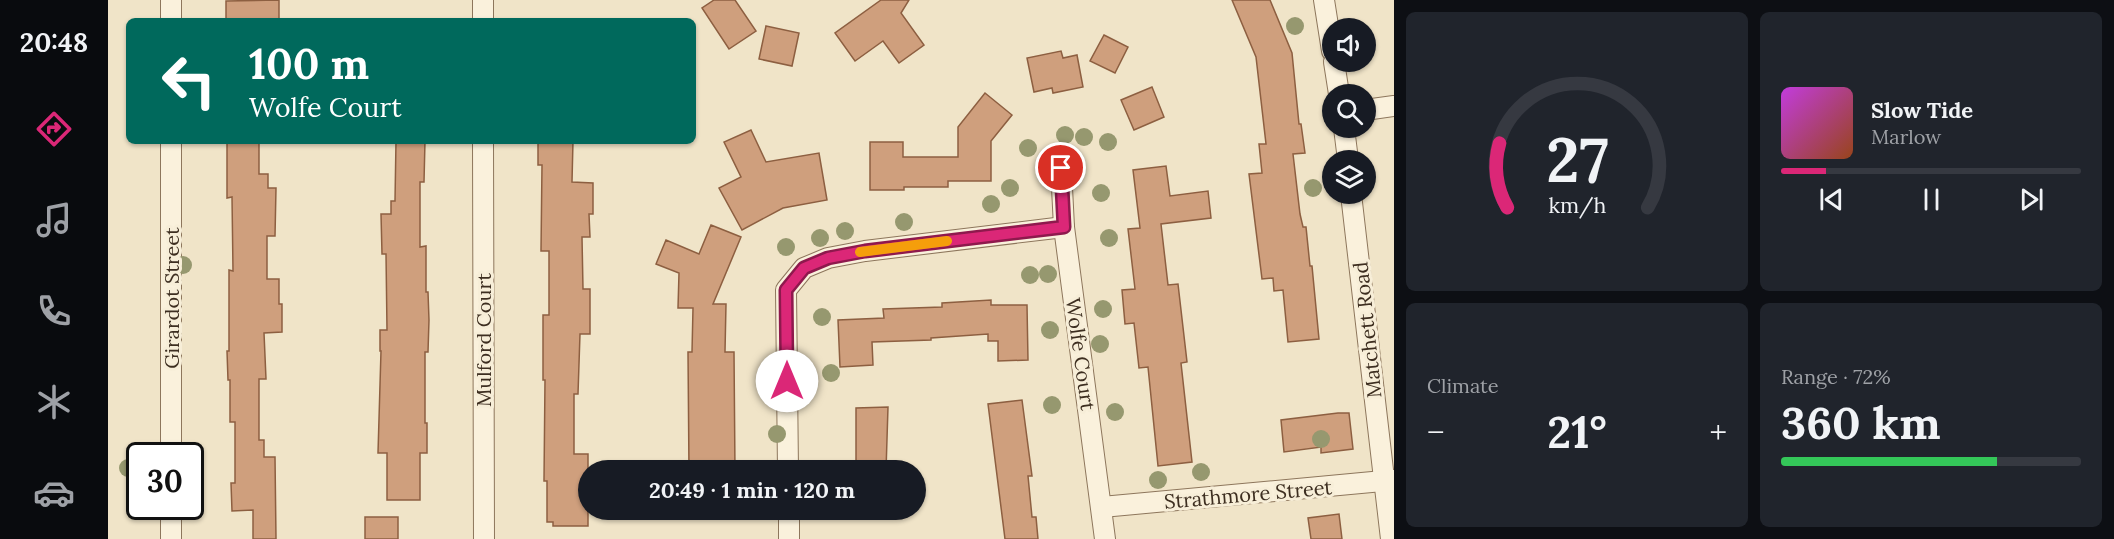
<!DOCTYPE html>
<meta charset="utf-8">
<style>
body{margin:0;font-family:Lora,serif;background:#20242c;color:#f1f3f6;height:100vh;display:flex;flex-direction:column;font-size:22px;white-space:nowrap}
*{box-sizing:border-box;margin:0}
p{font-size:20px;color:#9ea1a6}
.icon{flex:none;width:33px;height:33px;fill:none;stroke:currentColor;stroke-width:2;stroke-linecap:round;stroke-linejoin:round}
.map{position:relative;flex:1;overflow:hidden}
.panel{display:flex;flex-direction:column;gap:12px;padding:12px;background:#0d0f14;width:720px}
.panel>*{flex:none}
.top-card{position:absolute;left:18px;top:18px;width:570px;height:126px;border-radius:9px;box-shadow:0 2px 4px #0004;background:#00695c;color:#fff;overflow:hidden}
.controls{position:absolute;left:1214px;top:18px;display:grid;gap:12px}
.controls a{display:grid;place-items:center;width:54px;height:54px;border-radius:50%;background:#171b24;box-shadow:0 2px 4px #0004;font-size:30px}
.speed{position:absolute;left:18px;top:442px;display:flex;gap:12px;font-size:30px;font-weight:700;text-align:center}
.speed>*{display:grid;place-content:center;width:78px;height:78px;border-radius:50%;background:#171b24;box-shadow:0 2px 4px #0004;line-height:1}
.speed .limit{border:3px solid #111;border-radius:9px;background:#fff;color:#111}
.pin{position:absolute;display:grid;place-items:center;width:51px;height:51px;color:#fff;margin:-26px;border:3px solid #fff;border-radius:50%;box-shadow:0 2px 6px #0007}
.me{position:absolute;width:66px;margin:-33px;rotate:0deg;stroke-linejoin:round;filter:drop-shadow(0 0 4px #0008)}
.turn{display:flex;align-items:center;gap:21px;height:126px;padding:0 24px;font-size:27px}
.turn .icon{width:78px;height:78px;stroke-width:2.5}
.turn b{display:block;font-size:42px;line-height:51px}
.big{font-size:45px;font-weight:800;line-height:1.1}
.panel .card{flex:1;display:flex;flex-direction:column;justify-content:center;gap:9px;min-width:0;padding:0 21px;border-radius:9px;background:#20242c}
.panel .dial{align-items:center;gap:0}
.dial svg{height:156px;overflow:visible;fill:none;stroke:#363941;stroke-width:7;stroke-linecap:round;text-anchor:middle}
.dial text{fill:#f1f3f6;stroke:none}
.song{display:flex;align-items:center;gap:18px}
.cover{width:72px;height:72px;border-radius:9px;background:linear-gradient(135deg,hsl(290 70% 55%),hsl(20 70% 35%))}
.played{height:6px;border-radius:3px;background:linear-gradient(90deg,#db2777 15%,#363941 15%)}
.keys{display:flex;justify-content:space-around;direction:ltr}
.heat{display:flex;justify-content:space-between;align-items:center;font-size:33px;direction:ltr}
.charge{height:9px;border-radius:4px;background:linear-gradient(90deg,#34c759 72%,#363941 0)}
.panel .tiles{flex:1;display:grid;gap:12px;grid-template-columns:repeat(2,1fr)}
.trip{position:absolute;left:470px;top:460px;width:348px;height:60px;border-radius:30px;background:#171b24;box-shadow:0 2px 4px #0004;font-weight:800;line-height:60px;text-align:center}
main{display:flex;flex:1;min-height:0}
.menu{display:flex;flex-direction:column;width:108px;justify-content:space-around;align-items:center;background:#090b0e;color:#9ea1a6}
.menu .icon{width:42px;height:42px}
.menu .selected{color:#db2777}
.menu b{font-size:27px;color:#f1f3f6}
.map>svg:first-child{display:block}
</style>
<main>
<nav class="menu">
<b>20:48</b>
<svg class="icon selected" aria-label="directions" viewBox="0 0 24 24"><path d="M12 3l9 9-9 9-9-9zM9 14v-3h6M13 9l2 2-2 2"/></svg>
<svg class="icon" aria-label="music" viewBox="0 0 24 24"><path d="M9 18V5l10-2v13"/><circle cx="6" cy="18" r="3"/><circle cx="16" cy="16" r="3"/></svg>
<svg class="icon" aria-label="phone" viewBox="0 0 24 24"><path d="M5 4h4l2 5-3 2q2 4 5 5l2-3 5 2v4C11 20 4 13 5 4z"/></svg>
<svg class="icon" aria-label="climate" viewBox="0 0 24 24"><path d="M12 3v18M4 7l16 10M4 17L20 7"/></svg>
<svg class="icon" aria-label="car" viewBox="0 0 24 24"><path d="M5 17H2v-5l4-1 3-4h7l3 4 3 1v5h-3M9 17h6M6 11h13"/><circle cx="7" cy="17" r="2"/><circle cx="17" cy="17" r="2"/></svg>
</nav>
<div class="map">
<svg width="1286" height="539" viewBox="0 0 1286 539">
<rect width="100%" height="100%" fill="#f0e4c8"/>
<!-- building -->
<g fill="#cf9f7d" stroke="#8d5f41" stroke-width="1.5">
<path d="M 171,0 L 171,21 L 118,21 L 118,1 Z"/>
<path d="M 606,0 L 627,0 L 648,31 L 621,49 L 594,8 Z"/>
<path d="M 773,0 L 801,0 L 793,13 L 816,45 L 791,63 L 775,41 L 747,61 L 727,33 Z"/>
<path d="M 1124,0 L 1162,0 L 1184,53 L 1191,124 L 1193,124 L 1197,153 L 1185,154 L 1192,214 L 1195,227 L 1198,227 L 1202,266 L 1204,266 L 1211,339 L 1180,342 L 1175,290 L 1166,291 L 1165,278 L 1154,279 L 1141,174 L 1154,173 L 1151,144 L 1158,144 L 1148,57 Z"/>
<path d="M 658,26 L 691,33 L 684,66 L 651,59 Z"/>
<path d="M 996,35 L 1020,47 L 1007,73 L 982,61 Z"/>
<path d="M 953,51 L 955,58 L 969,55 L 975,87 L 945,93 L 944,88 L 926,92 L 919,58 Z"/>
<path d="M 1044,87 L 1056,117 L 1026,130 L 1013,100 Z"/>
<path d="M 877,93 L 904,115 L 883,141 L 883,181 L 840,181 L 840,187 L 796,187 L 796,190 L 762,190 L 762,142 L 795,142 L 795,157 L 850,157 L 850,127 Z"/>
<path d="M 643,130 L 658,162 L 711,153 L 719,200 L 675,208 L 634,230 L 611,188 L 633,177 L 616,142 Z"/>
<path d="M 119,141 L 151,141 L 151,174 L 160,174 L 160,188 L 168,188 L 167,236 L 159,236 L 159,279 L 171,279 L 171,304 L 174,304 L 174,332 L 156,333 L 158,379 L 151,379 L 151,440 L 156,440 L 156,457 L 167,457 L 168,539 L 145,539 L 145,510 L 124,511 L 123,483 L 127,483 L 127,422 L 122,422 L 122,380 L 120,380 L 119,351 L 121,351 L 121,270 L 125,271 L 124,197 L 119,198 Z"/>
<path d="M 288,141 L 317,141 L 316,182 L 312,182 L 312,247 L 318,246 L 318,292 L 320,292 L 321,320 L 320,352 L 317,352 L 317,423 L 319,423 L 319,453 L 312,453 L 312,500 L 279,500 L 279,453 L 270,453 L 273,351 L 272,351 L 272,330 L 279,330 L 278,254 L 274,254 L 273,214 L 283,214 L 283,201 L 287,201 Z"/>
<path d="M 430,141 L 465,141 L 464,182 L 485,183 L 485,214 L 481,214 L 482,237 L 474,237 L 475,289 L 482,289 L 482,334 L 472,334 L 470,394 L 466,394 L 466,454 L 480,454 L 480,526 L 445,526 L 445,522 L 439,522 L 439,481 L 436,481 L 437,380 L 435,380 L 435,315 L 441,315 L 441,251 L 433,251 L 434,165 L 430,165 Z"/>
<path d="M 1058,166 L 1062,196 L 1100,191 L 1103,218 L 1053,224 L 1060,285 L 1070,284 L 1079,362 L 1073,363 L 1084,462 L 1050,466 L 1040,367 L 1031,368 L 1026,323 L 1017,324 L 1014,290 L 1027,289 L 1020,229 L 1032,228 L 1025,170 Z"/>
<path d="M 603,225 L 633,237 L 605,304 L 618,304 L 617,352 L 626,352 L 627,471 L 581,471 L 580,352 L 584,352 L 585,308 L 570,308 L 571,273 L 548,264 L 558,240 L 591,254 Z"/>
<path d="M 883,300 L 883,305 L 919,305 L 920,360 L 890,361 L 890,341 L 880,341 L 880,334 L 823,338 L 823,340 L 764,342 L 765,365 L 732,367 L 730,320 L 776,318 L 775,309 L 834,307 L 834,303 Z"/>
<path d="M 914,400 L 924,476 L 920,476 L 924,517 L 928,517 L 930,539 L 897,539 L 880,404 Z"/>
<path d="M 780,407 L 778,471 L 748,471 L 748,408 Z"/>
<path d="M 1230,413 L 1241,413 L 1245,449 L 1213,453 L 1213,447 L 1176,452 L 1173,420 Z"/>
<path d="M 1231,514 L 1234,539 L 1203,539 L 1200,518 Z"/>
<rect x="257" y="517" width="33" height="22"/>
</g>
<g fill="none" stroke-linecap="round" stroke-linejoin="round">
<!-- minor casing -->
<g stroke="#8d765c" stroke-width="22">
<g id="minor">
<path d="M 375,0 L 375,21"/>
<path d="M 1216,0 L 1224,51"/>
<path d="M 63,21 L 63,0"/>
<path d="M 1226,62 L 1231,94"/>
<path d="M 1257,110 L 1286,106"/>
<path d="M 1236,128 L 1240,160"/>
<path d="M 375,141 L 376,539"/>
<path d="M 953,168 L 956,227 L 997,539"/>
<path d="M 1243,194 L 1283,539"/>
<path d="M 63,456 L 63,141"/>
<path d="M 680,471 L 678,290 L 696,268 L 720,258 L 757,251 L 956,227"/>
<path d="M 994,507 L 1286,480"/>
<path d="M 681,510 L 681,539"/>
<path d="M 63,539 L 63,507"/>
</g>
</g>
<!-- minor -->
<use href="#minor" stroke="#faf1dc" stroke-width="20"/>
</g>
<!-- trees -->
<g fill="#96986f">
<circle cx="1187" cy="26" r="9"/>
<circle cx="957" cy="135" r="9"/>
<circle cx="976" cy="137" r="9"/>
<circle cx="1000" cy="142" r="9"/>
<circle cx="920" cy="148" r="9"/>
<circle cx="902" cy="188" r="9"/>
<circle cx="1205" cy="188" r="9"/>
<circle cx="993" cy="193" r="9"/>
<circle cx="883" cy="204" r="9"/>
<circle cx="796" cy="222" r="9"/>
<circle cx="737" cy="231" r="9"/>
<circle cx="712" cy="238" r="9"/>
<circle cx="1001" cy="238" r="9"/>
<circle cx="678" cy="247" r="9"/>
<circle cx="75" cy="265" r="9"/>
<circle cx="940" cy="274" r="9"/>
<circle cx="922" cy="275" r="9"/>
<circle cx="995" cy="309" r="9"/>
<circle cx="714" cy="317" r="9"/>
<circle cx="942" cy="330" r="9"/>
<circle cx="992" cy="344" r="9"/>
<circle cx="723" cy="373" r="9"/>
<circle cx="944" cy="405" r="9"/>
<circle cx="1007" cy="412" r="9"/>
<circle cx="669" cy="434" r="9"/>
<circle cx="1213" cy="439" r="9"/>
<circle cx="20" cy="468" r="9"/>
<circle cx="1093" cy="472" r="9"/>
<circle cx="1050" cy="480" r="9"/>
</g>
<g fill="none" stroke-linecap="round" stroke-linejoin="round">
<!-- route casing -->
<g stroke="#8e194d" stroke-width="15">
<path id="route" d="M 679,381 L 678,290 L 696,268 L 720,258 L 757,251 L 956,227 L 953,168"/>
</g>
<!-- route -->
<use href="#route" stroke="#db2777" stroke-width="10"/>
<!-- slow -->
<path stroke="#f59e0b" stroke-width="10" d="M 752,252 L 839,241"/>
</g>
<g text-anchor="middle" dominant-baseline="central" stroke-width="6" stroke-linejoin="round" paint-order="stroke">
<!-- street labels -->
<g font-size="20" fill="#3d2e20" stroke="#f7eed8">
<text transform="translate(63 298) rotate(-90)">Girardot Street</text>
<text transform="translate(1259 330) rotate(-96)">Matchett Road</text>
<text transform="translate(375 340) rotate(-90)">Mulford Court</text>
<text transform="translate(973 354) rotate(82)">Wolfe Court</text>
<text transform="translate(1140 494) rotate(-5)">Strathmore Street</text>
</g>
</g>
</svg>
<div class="controls">
<a><svg class="icon" aria-label="sound" viewBox="0 0 24 24"><path d="M4 9h4l5-4v14l-5-4H4zM17 9q2 3 0 6"/></svg></a>
<a><svg class="icon" aria-label="search" viewBox="0 0 24 24"><circle cx="10" cy="10" r="6"/><path d="M15 15l6 6"/></svg></a>
<a><svg class="icon" aria-label="layers" viewBox="0 0 24 24"><path d="M12 4l9 5-9 5-9-5zM3 14l9 5 9-5"/></svg></a>
</div>
<div class="speed"><div class="limit">30</div></div>
<div class="pin" style="left:953px;top:168px;background:#d93025"><svg class="icon" aria-label="arrive" viewBox="0 0 24 24"><path d="M6 21V4h12l-3 4 3 4H6"/></svg></div>
<svg class="me" style="left:679px;top:381px" viewBox="-20 -20 40 40"><circle r="19" fill="#fff"/><path d="M0-13L10 11 0 6-10 11z" fill="#db2777"/></svg>
<div class="trip">20:49 · 1 min · 120 m</div>
<div class="top-card">
<div class="turn"><svg class="icon" aria-label="left" viewBox="0 0 24 24"><path d="M17 20v-9H6M10 6l-5 5 5 5"/></svg><div><b>100 m</b>Wolfe Court</div></div>
</div>
</div>
<section class="panel">
<div class="tiles">
<div class="card dial"><svg viewBox="0 0 100 80">
<path d="M14 69A42 42 0 1 1 86 69"/>
<path d="M14 69A42 42 0 0 1 10 36" stroke="#db2777"/>
<text x="50" y="56" font-size="32" font-weight="700">27</text>
<text x="50" y="72" font-size="11">km/h</text>
</svg></div>
<div class="card">
<div class="song"><i class="cover"></i><div><b>Slow Tide</b><p>Marlow</p></div></div>
<div class="played"></div>
<div class="keys"><svg class="icon" aria-label="previous" viewBox="0 0 24 24"><path d="M18 5L8 12l10 7zM5 5v14"/></svg><svg class="icon" aria-label="pause" viewBox="0 0 24 24"><path d="M8 5v14M16 5v14"/></svg><svg class="icon" aria-label="next" viewBox="0 0 24 24"><path d="M6 5l10 7-10 7zM19 5v14"/></svg></div>
</div>
<div class="card"><p>Climate</p>
<div class="heat"><a>−</a><b class="big">21°</b><a>+</a></div>
</div>
<div class="card"><p>Range · 72%</p><b class="big">360 km</b><div class="charge"></div></div>
</div>
</section>
</main>
